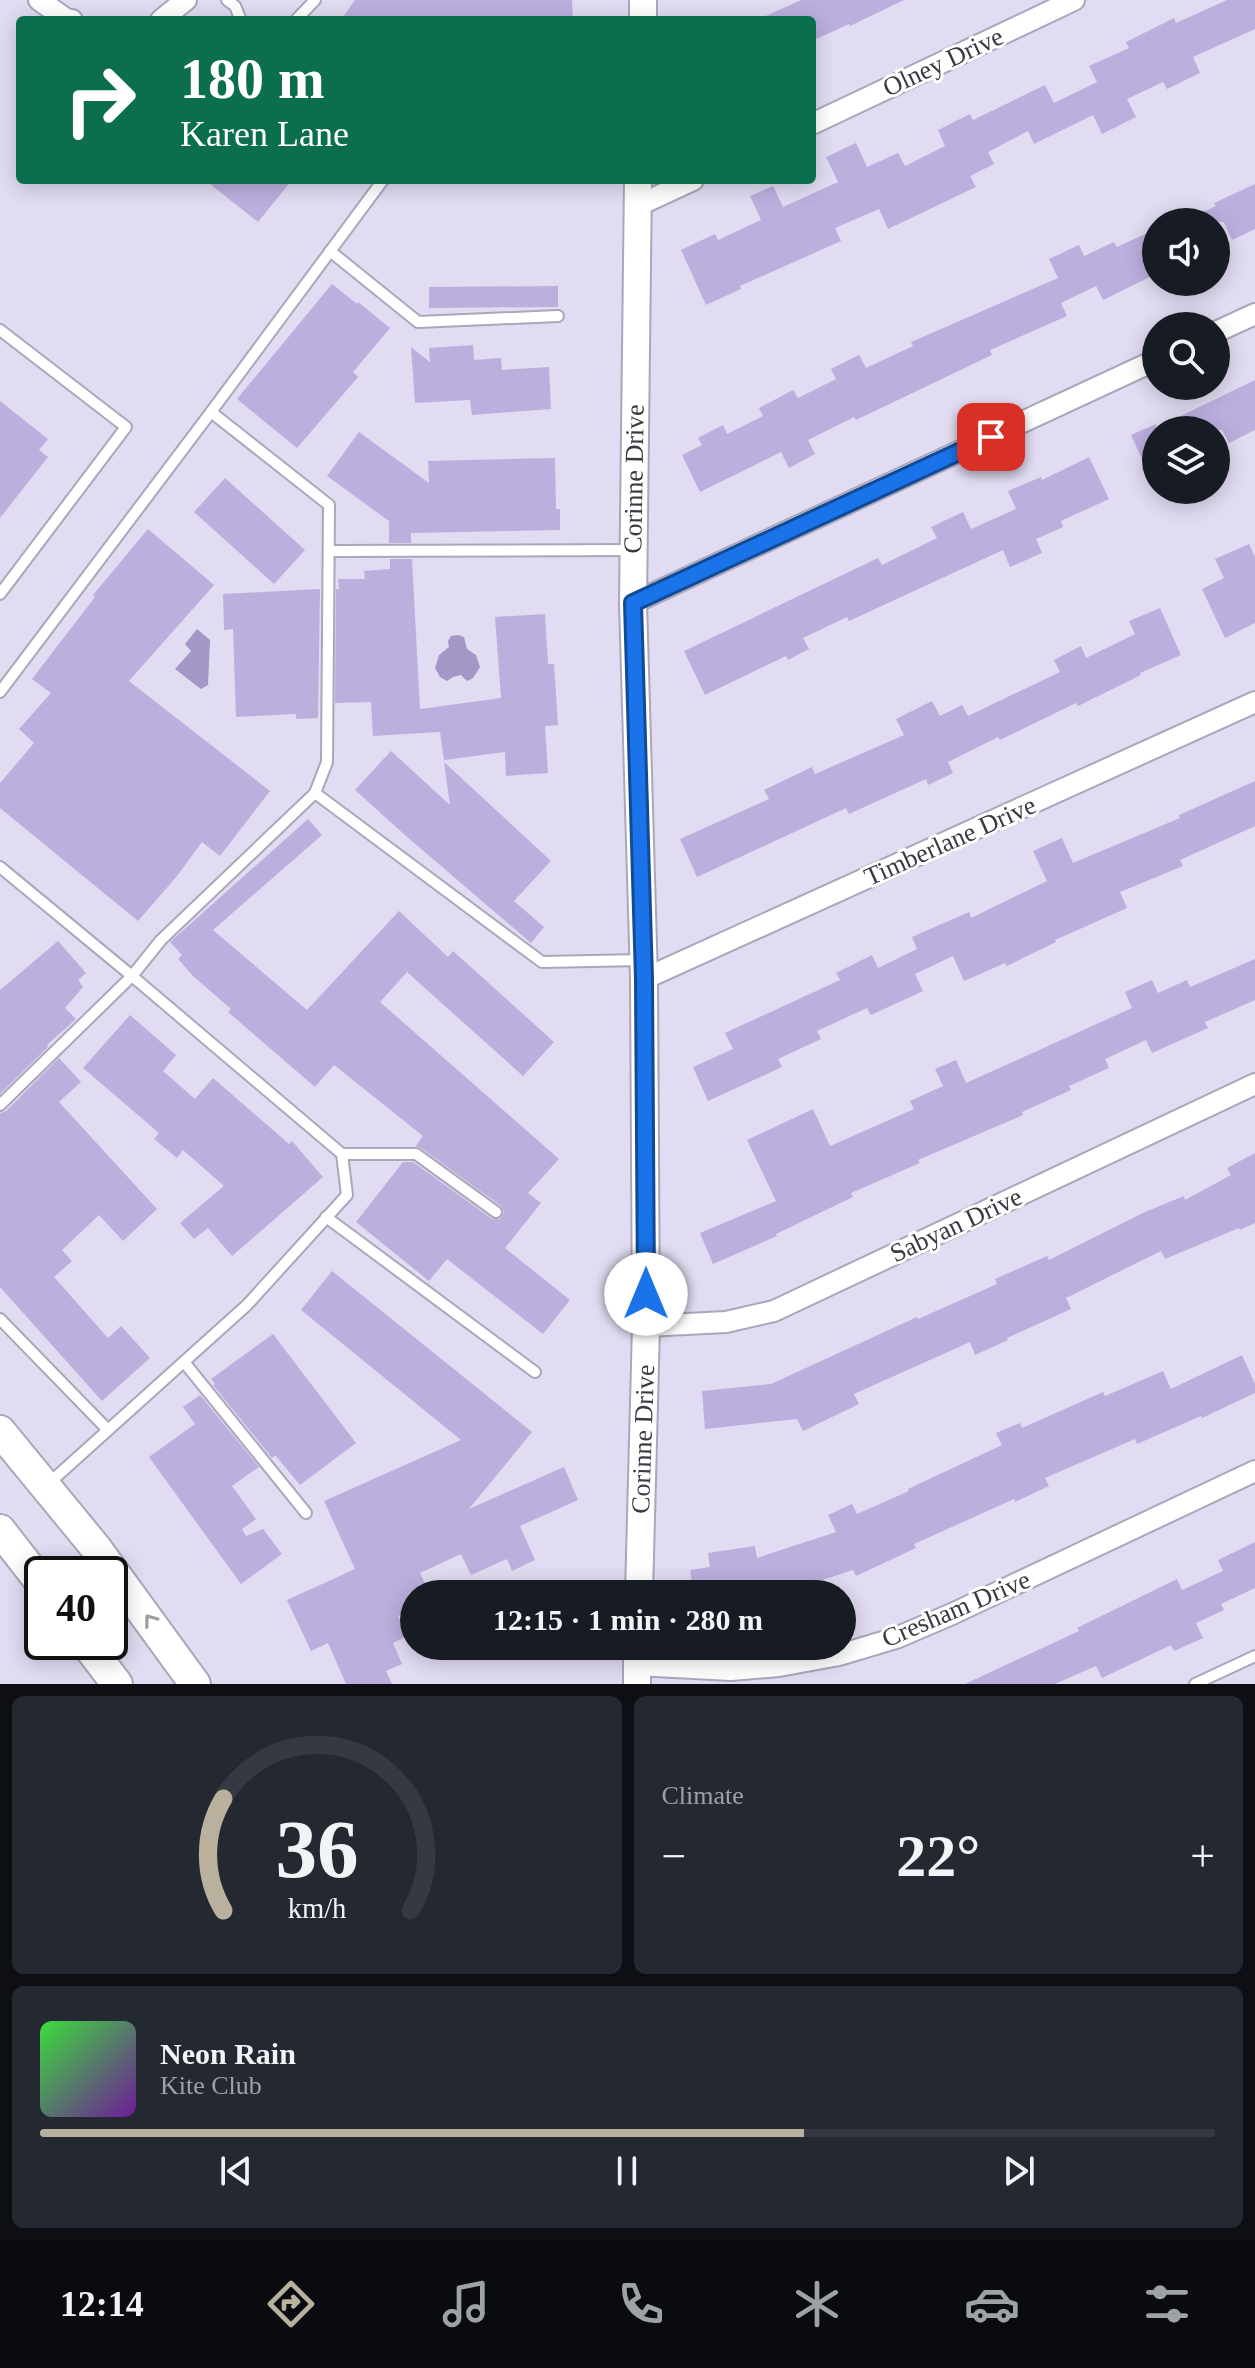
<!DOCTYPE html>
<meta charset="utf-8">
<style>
body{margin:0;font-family:"Times New Roman",serif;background:#242831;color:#f1f3f6;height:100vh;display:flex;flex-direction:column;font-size:30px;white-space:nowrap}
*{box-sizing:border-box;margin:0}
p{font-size:26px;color:#9ea1a6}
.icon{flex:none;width:44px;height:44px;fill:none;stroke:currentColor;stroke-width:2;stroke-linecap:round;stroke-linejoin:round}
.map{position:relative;height:1684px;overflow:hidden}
.drawer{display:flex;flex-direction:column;gap:12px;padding:12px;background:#0d0f14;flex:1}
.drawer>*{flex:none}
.top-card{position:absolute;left:16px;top:16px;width:800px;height:168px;border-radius:8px;box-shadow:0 4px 20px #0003;background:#0b6e4f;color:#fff;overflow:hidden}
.fabs{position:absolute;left:1142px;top:208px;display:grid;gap:16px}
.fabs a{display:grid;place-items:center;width:88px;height:88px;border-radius:50%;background:#171b24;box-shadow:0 4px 20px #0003;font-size:40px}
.speed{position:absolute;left:24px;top:1556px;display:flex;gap:16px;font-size:40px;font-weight:700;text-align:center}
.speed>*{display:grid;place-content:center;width:104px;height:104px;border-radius:50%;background:#171b24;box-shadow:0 4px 20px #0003;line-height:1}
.speed .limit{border:4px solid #111;border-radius:12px;background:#fff;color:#111}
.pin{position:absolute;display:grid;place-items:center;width:68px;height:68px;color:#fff;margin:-34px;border-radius:16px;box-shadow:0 4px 12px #0006}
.me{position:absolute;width:88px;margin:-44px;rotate:0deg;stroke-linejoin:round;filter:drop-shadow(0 0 6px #0008)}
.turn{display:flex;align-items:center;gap:28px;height:168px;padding:0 32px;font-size:36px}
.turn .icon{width:104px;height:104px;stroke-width:2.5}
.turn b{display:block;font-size:56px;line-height:68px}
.big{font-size:60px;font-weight:600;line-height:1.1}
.drawer .widget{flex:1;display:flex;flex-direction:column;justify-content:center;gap:12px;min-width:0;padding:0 28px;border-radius:12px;background:#242831}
.drawer .dial{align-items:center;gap:0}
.dial svg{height:208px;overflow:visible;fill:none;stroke:#363941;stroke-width:7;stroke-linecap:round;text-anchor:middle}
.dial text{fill:#f1f3f6;stroke:none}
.song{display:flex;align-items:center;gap:24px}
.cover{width:96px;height:96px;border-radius:12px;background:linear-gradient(135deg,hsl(120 70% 55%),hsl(280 70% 35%))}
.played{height:8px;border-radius:4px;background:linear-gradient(90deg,#b9b19d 65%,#363941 65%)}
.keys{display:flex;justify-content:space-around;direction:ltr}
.heat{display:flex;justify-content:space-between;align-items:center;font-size:44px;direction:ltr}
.drawer .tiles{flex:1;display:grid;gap:12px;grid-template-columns:1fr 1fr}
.widget:last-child{grid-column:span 2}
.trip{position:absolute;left:400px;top:1580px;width:456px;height:80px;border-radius:40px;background:#171b24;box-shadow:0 4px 20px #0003;font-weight:600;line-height:80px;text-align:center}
.tab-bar{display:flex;height:128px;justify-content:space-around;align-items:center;background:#090b0e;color:#9ea1a6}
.tab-bar .icon{width:56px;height:56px}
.tab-bar .current{color:#b9b19d}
.tab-bar b{font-size:36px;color:#f1f3f6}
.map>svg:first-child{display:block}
</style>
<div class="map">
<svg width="1255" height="1684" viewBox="0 0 1255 1684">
<rect width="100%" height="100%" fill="#e1dcf1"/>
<!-- water -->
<g fill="#a397c5">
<path d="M 197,629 L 210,640 L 208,685 L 201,689 L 175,669 L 191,651 L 185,644 Z"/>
<path d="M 458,635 L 464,637 L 467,649 L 476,655 L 480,667 L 473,678 L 467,681 L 461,675 L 453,677 L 447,681 L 440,677 L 435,668 L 439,655 L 449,647 L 448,641 L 451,636 Z"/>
</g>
<!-- building -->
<g fill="#bcafde">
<path d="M 355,0 L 572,0 L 573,20 L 341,20 Z"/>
<path d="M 801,0 L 904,0 L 850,26 L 849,24 L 812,41 L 812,20 L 757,20 Z"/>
<path d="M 1227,0 L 1255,0 L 1255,29 L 1193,57 L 1200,73 L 1167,89 L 1163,82 L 1127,99 L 1136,117 L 1102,134 L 1093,115 L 1034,144 L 1028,131 L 988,152 L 994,164 L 970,176 L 976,187 L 888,229 L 879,209 L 835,228 L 841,241 L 740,286 L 741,289 L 706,305 L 681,250 L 715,234 L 718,240 L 761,220 L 750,196 L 773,186 L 783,207 L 838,182 L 826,157 L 856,143 L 867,167 L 898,153 L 905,166 L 945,146 L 938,130 L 970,114 L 973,120 L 1045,85 L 1054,103 L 1097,82 L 1089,66 L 1129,48 L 1126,42 L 1174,18 L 1176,23 Z"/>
<path d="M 205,180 L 292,180 L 258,222 Z"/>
<path d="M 1255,184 L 1255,229 L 1232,240 L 1224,222 L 1182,222 L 1216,206 L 1214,203 Z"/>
<path d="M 1156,229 L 1156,274 L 1103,300 L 1096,286 L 1061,303 L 1067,316 L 990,350 L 992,355 L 856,420 L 854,417 L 808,440 L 815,454 L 789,468 L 781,452 L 700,492 L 682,455 L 702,445 L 698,438 L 723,425 L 727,434 L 763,416 L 759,408 L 793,390 L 798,398 L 836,379 L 831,369 L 859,355 L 866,368 L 913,346 L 911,342 L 1058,278 L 1049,259 L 1079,245 L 1084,256 L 1114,242 L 1117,247 Z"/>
<path d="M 332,284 L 357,304 L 358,302 L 390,328 L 353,372 L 358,377 L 297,448 L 237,399 Z"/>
<path d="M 558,286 L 558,307 L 429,308 L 429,287 Z"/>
<path d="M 473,345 L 474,360 L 501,358 L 502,370 L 549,367 L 551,409 L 472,415 L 470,400 L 415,403 L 411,347 L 430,362 L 429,348 Z"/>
<path d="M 1255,380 L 1255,430 L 1229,443 L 1222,430 L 1156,430 L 1156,489 L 1131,435 L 1156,424 L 1156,428 Z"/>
<path d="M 0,401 L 48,439 L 39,450 L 48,457 L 0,518 Z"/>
<path d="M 359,432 L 429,483 L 428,461 L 555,458 L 556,509 L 560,509 L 560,530 L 411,533 L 411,543 L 389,543 L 389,521 L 327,476 Z"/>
<path d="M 1089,457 L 1109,499 L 1061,521 L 1063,527 L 1036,539 L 1042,553 L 1010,567 L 1003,550 L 849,621 L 847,617 L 803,638 L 809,649 L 788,660 L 786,656 L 705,695 L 684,651 L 878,558 L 882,565 L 937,538 L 931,527 L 963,512 L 971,529 L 1016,509 L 1008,491 L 1041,477 L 1042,480 Z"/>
<path d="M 225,478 L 305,550 L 274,584 L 194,512 Z"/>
<path d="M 148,529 L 214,585 L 129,681 L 270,791 L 220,856 L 202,842 L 177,876 L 138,921 L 0,808 L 0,783 L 34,743 L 19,729 L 51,693 L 32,679 L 95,597 L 93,595 Z"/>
<path d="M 1249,544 L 1255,557 L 1255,623 L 1225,638 L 1202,589 L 1224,578 L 1215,559 Z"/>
<path d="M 390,559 L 412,559 L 420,709 L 501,698 L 495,617 L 545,614 L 548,664 L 554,664 L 558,725 L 545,726 L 548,773 L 506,776 L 505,752 L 444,760 L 440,732 L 373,736 L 371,702 L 335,703 L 336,589 L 339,589 L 338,579 L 365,579 L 364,571 L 390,569 Z"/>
<path d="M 320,589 L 318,718 L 296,719 L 296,714 L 236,717 L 233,629 L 224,630 L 223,594 Z"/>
<path d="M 1160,608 L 1181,655 L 1140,673 L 1141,675 L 1078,706 L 1076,703 L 1000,740 L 998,737 L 948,762 L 953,773 L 928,785 L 926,779 L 849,814 L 846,808 L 697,877 L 680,839 L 769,799 L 764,790 L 812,767 L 815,774 L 904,735 L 896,719 L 932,701 L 940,716 L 962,705 L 968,716 L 1060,672 L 1054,660 L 1081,646 L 1086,658 L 1135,634 L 1129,621 Z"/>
<path d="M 391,751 L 450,805 L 444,762 L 551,861 L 514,901 L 544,927 L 531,943 L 406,836 L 355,790 Z"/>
<path d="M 1255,781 L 1255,826 L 1180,860 L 1183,866 L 1120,892 L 1127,908 L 1055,940 L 1056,942 L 1007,966 L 1005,963 L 964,981 L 953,956 L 915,974 L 923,991 L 871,1015 L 867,1008 L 817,1031 L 821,1039 L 778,1059 L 782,1067 L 708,1101 L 693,1067 L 733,1049 L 725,1033 L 840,980 L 836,973 L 872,955 L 878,968 L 917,949 L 912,937 L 969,912 L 971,918 L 1047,881 L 1033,851 L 1062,838 L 1073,863 L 1180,818 L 1179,815 Z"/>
<path d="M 308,819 L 322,835 L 213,930 L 307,1010 L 399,911 L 448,957 L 453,951 L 554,1042 L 523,1076 L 407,972 L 380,1002 L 559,1159 L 528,1193 L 541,1203 L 505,1248 L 570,1300 L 543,1334 L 447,1259 L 429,1281 L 356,1222 L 403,1162 L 413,1162 L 492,1219 L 500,1219 L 504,1212 L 501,1206 L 421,1148 L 416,1146 L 423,1136 L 334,1065 L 315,1087 L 228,1012 L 231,1009 L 193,976 L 178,959 L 182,955 L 170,942 Z"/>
<path d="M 58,941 L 86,973 L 78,980 L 83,987 L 65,1008 L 76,1019 L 47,1045 L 48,1047 L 0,1094 L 0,990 Z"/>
<path d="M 1255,959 L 1255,1000 L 1205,1022 L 1208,1028 L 1152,1053 L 1146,1040 L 1105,1059 L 1109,1068 L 1069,1086 L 1071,1090 L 1022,1112 L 1023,1115 L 918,1160 L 920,1163 L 851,1193 L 853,1197 L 776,1234 L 777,1236 L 713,1264 L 700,1233 L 776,1201 L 747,1140 L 813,1109 L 830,1146 L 914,1109 L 910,1101 L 943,1086 L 935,1069 L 956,1060 L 966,1083 L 1132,1008 L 1125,992 L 1152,980 L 1158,993 L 1187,980 L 1190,987 Z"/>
<path d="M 130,1015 L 176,1055 L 163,1071 L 195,1099 L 213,1078 L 289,1144 L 292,1141 L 323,1177 L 232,1256 L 208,1228 L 194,1239 L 180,1223 L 224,1186 L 183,1150 L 177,1158 L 154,1139 L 159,1133 L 83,1068 Z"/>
<path d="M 59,1058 L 81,1082 L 59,1102 L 157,1209 L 123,1241 L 99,1215 L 62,1250 L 72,1261 L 54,1277 L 108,1338 L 121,1326 L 150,1358 L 102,1401 L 0,1287 L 0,1113 L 6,1111 Z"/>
<path d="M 1255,1153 L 1255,1223 L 1240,1230 L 1239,1228 L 1165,1259 L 1161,1251 L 1066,1298 L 1071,1309 L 1007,1338 L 1008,1340 L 975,1355 L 970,1342 L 854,1394 L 859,1404 L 803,1431 L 797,1419 L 705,1429 L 702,1391 L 771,1384 L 917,1317 L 918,1319 L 997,1284 L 995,1279 L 1047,1256 L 1049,1260 L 1145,1212 L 1184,1196 L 1185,1200 L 1231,1175 L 1227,1168 Z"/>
<path d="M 332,1271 L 532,1432 L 469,1509 L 564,1467 L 578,1500 L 520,1526 L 535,1560 L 512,1571 L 507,1559 L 471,1575 L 461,1554 L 420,1573 L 430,1594 L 414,1594 L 414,1609 L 398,1616 L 407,1636 L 393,1643 L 402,1664 L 386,1671 L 392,1684 L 346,1684 L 328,1643 L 311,1651 L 287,1600 L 355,1569 L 324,1501 L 461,1440 L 301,1310 Z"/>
<path d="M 273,1334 L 356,1443 L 300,1485 L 275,1455 L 272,1458 L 213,1385 L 215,1384 L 211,1379 Z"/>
<path d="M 1242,1355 L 1255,1384 L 1255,1393 L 1202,1418 L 1201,1416 L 1137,1444 L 1135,1439 L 1045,1478 L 1049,1486 L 1015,1502 L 1014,1499 L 914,1544 L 916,1548 L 856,1576 L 853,1570 L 783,1593 L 780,1585 L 722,1594 L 694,1594 L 690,1570 L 710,1567 L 708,1553 L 755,1546 L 757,1558 L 836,1532 L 828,1515 L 852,1504 L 857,1514 L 909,1491 L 908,1489 L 1002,1445 L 996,1433 L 1020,1423 L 1022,1428 L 1103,1392 L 1105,1396 L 1163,1371 L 1171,1389 Z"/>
<path d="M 200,1395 L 259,1467 L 232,1486 L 256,1519 L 242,1529 L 246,1536 L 263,1529 L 282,1554 L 241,1584 L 149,1457 L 195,1424 L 183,1407 Z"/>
<path d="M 1255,1542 L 1255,1588 L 1221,1604 L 1224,1610 L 1196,1623 L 1203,1638 L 1174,1651 L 1171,1645 L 1102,1678 L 1096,1666 L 1055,1684 L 965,1684 L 1079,1631 L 1077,1628 L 1177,1579 L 1182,1590 L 1223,1571 L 1218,1560 Z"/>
</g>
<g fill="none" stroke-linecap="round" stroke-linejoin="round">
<!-- service casing -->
<g stroke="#aba6ba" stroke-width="14">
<g id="service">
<path d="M 227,0 L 235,6 L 240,18 L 238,20"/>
<path d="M 296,20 L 315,0"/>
<path d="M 383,180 L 211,412 L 329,505 L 327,762 L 315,793 L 542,962 L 642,960"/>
<path d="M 330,251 L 418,322 L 558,316"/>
<path d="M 0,330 L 126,427 L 0,594"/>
<path d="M 329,551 L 632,550"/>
<path d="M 0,692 L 211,412"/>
<path d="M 315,793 L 161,940 L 132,976 L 342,1154 L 416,1154 L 496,1212"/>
<path d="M 0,867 L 132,976 L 0,1105"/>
<path d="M 326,1217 L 535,1372"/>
<path d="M 0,1319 L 108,1430"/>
<path d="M 184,1362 L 306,1513"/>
<path d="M 47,1485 L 247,1305 L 347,1195 L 342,1154"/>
<path d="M 1195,1684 L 1255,1656"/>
</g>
</g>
<!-- minor casing -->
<g stroke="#aba6ba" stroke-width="24">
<g id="minor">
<path d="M 39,0 L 66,19 L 72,20"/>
<path d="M 161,20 L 186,0"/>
<path d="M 812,124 L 1074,0"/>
<path d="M 637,206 L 693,180"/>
<path d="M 1216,332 L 1255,314"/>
<path d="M 633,603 L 1156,360"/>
<path d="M 644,979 L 1255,702"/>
<path d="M 646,1326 L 726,1322 L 774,1311 L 1255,1084"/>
<path d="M 637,1665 L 731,1670 L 779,1666 L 839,1655 L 896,1638 L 952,1614 L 1255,1471"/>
</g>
</g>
<!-- tertiary casing -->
<g stroke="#aba6ba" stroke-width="30">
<g id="tertiary">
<path d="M 643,20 L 643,0"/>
<path d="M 638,180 L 633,603 L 644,979 L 646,1326 L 639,1594"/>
<path d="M 637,1684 L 637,1646"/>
</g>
</g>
<!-- secondary casing -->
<g stroke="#aba6ba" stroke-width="34">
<g id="secondary">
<path d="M 0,1431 L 96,1548 L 195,1684"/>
<path d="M 0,1530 L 42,1584"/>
<path d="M 85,1642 L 117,1684"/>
</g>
</g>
<!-- service -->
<use href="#service" stroke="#fff" stroke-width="10"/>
<!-- minor -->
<use href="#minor" stroke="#fff" stroke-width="20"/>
<!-- tertiary -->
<use href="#tertiary" stroke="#fff" stroke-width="26"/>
<!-- secondary -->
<use href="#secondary" stroke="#fff" stroke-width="30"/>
</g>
<!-- one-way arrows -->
<defs><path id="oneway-chevron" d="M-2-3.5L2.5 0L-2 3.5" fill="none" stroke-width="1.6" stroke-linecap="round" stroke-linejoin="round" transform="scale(2)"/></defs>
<use stroke="#9c9ca0" href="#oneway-chevron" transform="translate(150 1620) rotate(-127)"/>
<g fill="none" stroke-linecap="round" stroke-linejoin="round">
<!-- route casing -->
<g stroke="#114b97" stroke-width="20">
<path id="route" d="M 646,1294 L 644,979 L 633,603 L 991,437"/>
</g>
<!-- route -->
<use href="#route" stroke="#1a73e8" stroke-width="14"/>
</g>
<g text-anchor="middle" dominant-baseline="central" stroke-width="6" stroke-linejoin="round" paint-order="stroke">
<!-- street labels -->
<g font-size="26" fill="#3a3840" stroke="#fff">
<text transform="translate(943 62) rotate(-25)">Olney Drive</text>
<text transform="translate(634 479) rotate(-89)">Corinne Drive</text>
<text transform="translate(950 841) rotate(-24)">Timberlane Drive</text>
<text transform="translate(956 1225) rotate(-25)">Sabyan Drive</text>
<text transform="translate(643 1439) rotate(-88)">Corinne Drive</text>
<text transform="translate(956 1609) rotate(-23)">Cresham Drive</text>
</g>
</g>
</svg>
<div class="fabs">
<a><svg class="icon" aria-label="sound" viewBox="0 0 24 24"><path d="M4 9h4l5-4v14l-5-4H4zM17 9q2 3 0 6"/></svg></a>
<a><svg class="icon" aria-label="search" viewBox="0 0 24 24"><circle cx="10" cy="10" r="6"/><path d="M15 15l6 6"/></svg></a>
<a><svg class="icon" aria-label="layers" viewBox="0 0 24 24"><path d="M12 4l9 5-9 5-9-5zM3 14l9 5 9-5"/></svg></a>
</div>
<div class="speed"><div class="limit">40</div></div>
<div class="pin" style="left:991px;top:437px;background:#d93025"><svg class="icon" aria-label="arrive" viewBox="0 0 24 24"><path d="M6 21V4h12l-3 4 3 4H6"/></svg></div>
<svg class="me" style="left:646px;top:1294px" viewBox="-20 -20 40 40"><circle r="19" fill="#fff"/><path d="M0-13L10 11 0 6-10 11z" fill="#1a73e8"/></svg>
<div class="trip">12:15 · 1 min · 280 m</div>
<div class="top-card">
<div class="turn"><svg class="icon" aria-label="right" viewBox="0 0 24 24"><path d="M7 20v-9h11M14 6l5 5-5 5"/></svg><div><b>180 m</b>Karen Lane</div></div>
</div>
</div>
<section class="drawer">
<div class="tiles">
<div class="widget dial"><svg viewBox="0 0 100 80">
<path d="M14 69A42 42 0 1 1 86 69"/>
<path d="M14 69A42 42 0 0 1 14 26" stroke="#b9b19d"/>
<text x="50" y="56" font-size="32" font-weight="700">36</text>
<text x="50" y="72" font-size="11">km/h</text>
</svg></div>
<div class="widget"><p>Climate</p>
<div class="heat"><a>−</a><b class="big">22°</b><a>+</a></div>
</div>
<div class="widget">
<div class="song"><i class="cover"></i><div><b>Neon Rain</b><p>Kite Club</p></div></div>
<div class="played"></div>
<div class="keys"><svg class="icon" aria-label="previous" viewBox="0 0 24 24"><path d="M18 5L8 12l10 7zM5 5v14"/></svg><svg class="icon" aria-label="pause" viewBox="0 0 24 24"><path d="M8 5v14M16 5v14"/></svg><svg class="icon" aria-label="next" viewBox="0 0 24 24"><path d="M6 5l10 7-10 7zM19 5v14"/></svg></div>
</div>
</div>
</section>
<nav class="tab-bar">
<b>12:14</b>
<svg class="icon current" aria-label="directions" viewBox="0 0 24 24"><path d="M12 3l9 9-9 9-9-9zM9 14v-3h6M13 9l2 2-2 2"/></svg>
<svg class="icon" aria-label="music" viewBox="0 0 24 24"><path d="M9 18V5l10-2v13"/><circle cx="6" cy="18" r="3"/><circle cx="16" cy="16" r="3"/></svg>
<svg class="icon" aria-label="phone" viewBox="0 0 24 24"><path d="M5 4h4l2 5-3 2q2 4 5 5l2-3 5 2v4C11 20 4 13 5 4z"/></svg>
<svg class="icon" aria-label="climate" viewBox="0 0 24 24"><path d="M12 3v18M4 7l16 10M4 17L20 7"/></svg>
<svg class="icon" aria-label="car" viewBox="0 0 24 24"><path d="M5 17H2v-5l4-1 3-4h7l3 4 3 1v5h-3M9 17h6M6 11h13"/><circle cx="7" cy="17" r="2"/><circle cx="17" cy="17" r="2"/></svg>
<svg class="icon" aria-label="filters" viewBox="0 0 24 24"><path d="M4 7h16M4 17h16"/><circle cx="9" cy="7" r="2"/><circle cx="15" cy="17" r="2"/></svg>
</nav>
